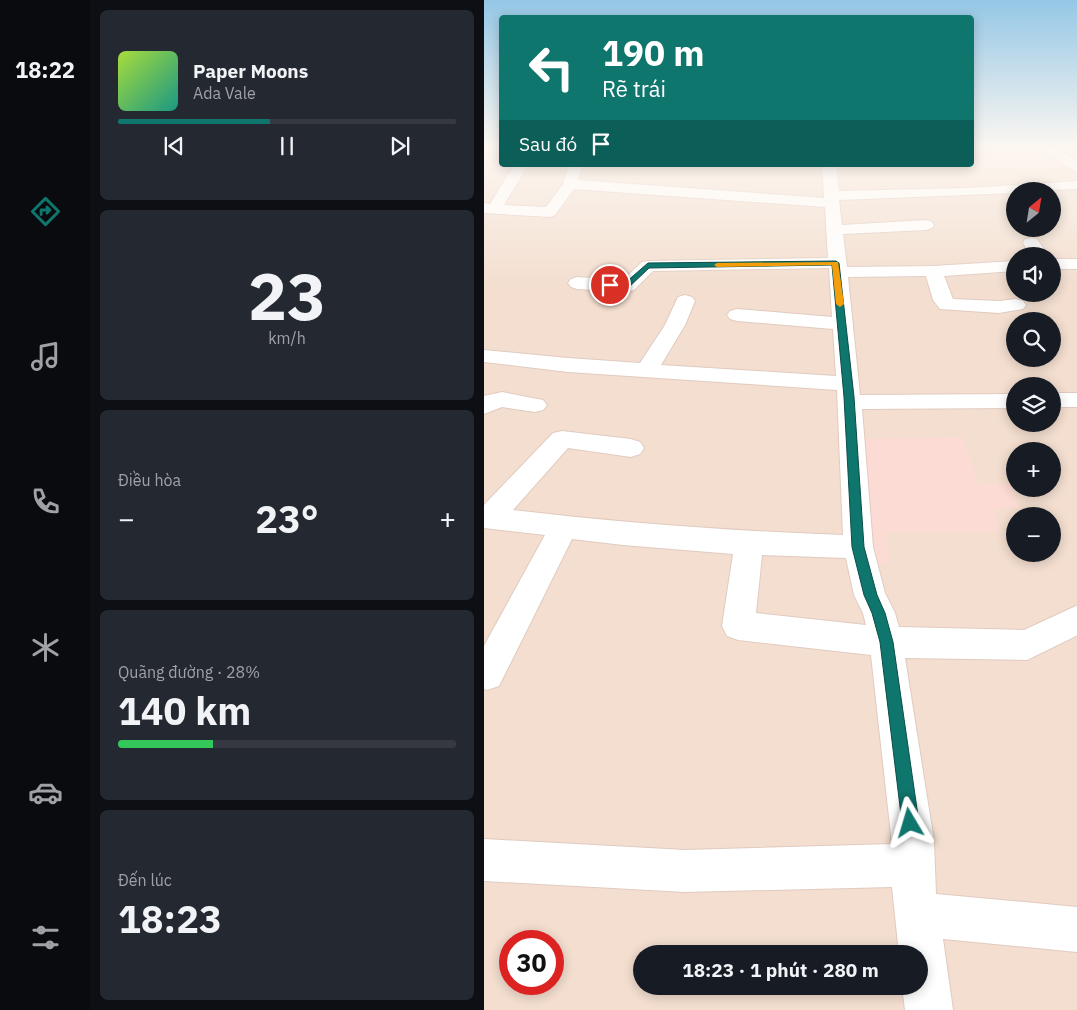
<!DOCTYPE html>
<html lang="vi">
<meta charset="utf-8">
<style>
body{margin:0;font-family:"IBM Plex Sans",sans-serif;background:#242831;color:#f1f3f6;height:100vh;display:flex;flex-direction:column;font-size:19px;white-space:nowrap}
*{box-sizing:border-box;margin:0}
p{font-size:16px;color:#9ea1a6}
.icon{flex:none;width:28px;height:28px;fill:none;stroke:currentColor;stroke-width:2;stroke-linecap:round;stroke-linejoin:round}
.map{position:relative;flex:1;overflow:hidden}
.panel{display:flex;flex-direction:column;gap:10px;padding:10px;background:#0d0f14;width:394px}
.panel>*{flex:none}
.guide{position:absolute;left:15px;top:15px;width:475px;height:152px;border-radius:5px;box-shadow:0 2px 12px #0003;background:#0f766e;color:#fff;overflow:hidden}
.needle{width:32px;rotate:30deg}
.tools{position:absolute;left:522px;top:182px;display:grid;gap:10px}
.tools a{display:grid;place-items:center;width:55px;height:55px;border-radius:50%;background:#171b24;box-shadow:0 2px 12px #0003;font-size:25px}
.speed{position:absolute;left:15px;top:930px;display:flex;gap:10px;font-size:25px;font-weight:700;text-align:center}
.speed>*{display:grid;place-content:center;width:65px;height:65px;border-radius:50%;background:#171b24;box-shadow:0 2px 12px #0003;line-height:1}
.speed .limit{border:8px solid #d22;background:#fff;color:#111}
.pin{position:absolute;display:grid;place-items:center;width:42px;height:42px;color:#fff;margin:-21px;border:2px solid #fff;border-radius:50%;box-shadow:0 1px 5px #0007}
.me{position:absolute;width:55px;margin:-28px;rotate:353deg;stroke-linejoin:round;filter:drop-shadow(0 0 4px #0008)}
.turn{display:flex;align-items:center;gap:18px;height:105px;padding:0 20px;font-size:22px}
.turn .icon{width:65px;height:65px;stroke-width:2.5}
.turn b{display:block;font-size:35px;line-height:42px}
.then{display:flex;align-items:center;height:48px;padding:0 20px;background:#0003;gap:10px;font-size:19px}
.big{font-size:38px;font-weight:700;line-height:1.1}
.panel .widget{flex:1;display:flex;flex-direction:column;justify-content:center;gap:8px;min-width:0;padding:0 18px;border-radius:8px;background:#242831}
.panel .dial{align-items:center;gap:0}
.dial b{font-size:65px;line-height:1}
.song{display:flex;align-items:center;gap:15px}
.cover{width:60px;height:60px;border-radius:8px;background:linear-gradient(135deg,hsl(80 70% 55%),hsl(170 70% 35%))}
.played{height:5px;border-radius:2px;background:linear-gradient(90deg,#0f766e 45%,#363941 45%)}
.keys{display:flex;justify-content:space-around;direction:ltr}
.heat{display:flex;justify-content:space-between;align-items:center;font-size:28px;direction:ltr}
.charge{height:8px;border-radius:4px;background:linear-gradient(90deg,#34c759 28%,#363941 0)}
.trip{position:absolute;left:149px;top:945px;width:295px;height:50px;border-radius:25px;background:#171b24;box-shadow:0 2px 12px #0003;font-weight:700;line-height:50px;text-align:center}
main{display:flex;flex:1;min-height:0}
.tab-bar{display:flex;flex-direction:column;width:90px;justify-content:space-around;align-items:center;background:#090b0e;color:#9ea1a6}
.tab-bar .icon{width:35px;height:35px}
.tab-bar .current{color:#0f766e}
.tab-bar b{font-size:22px;color:#f1f3f6}
.map>svg:first-child{display:block}
</style>
<main>
<nav class="tab-bar">
<b>18:22</b>
<svg class="icon current" aria-label="directions" viewBox="0 0 24 24"><path d="M12 3l9 9-9 9-9-9zM9 14v-3h6M13 9l2 2-2 2"/></svg>
<svg class="icon" aria-label="music" viewBox="0 0 24 24"><path d="M9 18V5l10-2v13"/><circle cx="6" cy="18" r="3"/><circle cx="16" cy="16" r="3"/></svg>
<svg class="icon" aria-label="phone" viewBox="0 0 24 24"><path d="M5 4h4l2 5-3 2q2 4 5 5l2-3 5 2v4C11 20 4 13 5 4z"/></svg>
<svg class="icon" aria-label="climate" viewBox="0 0 24 24"><path d="M12 3v18M4 7l16 10M4 17L20 7"/></svg>
<svg class="icon" aria-label="car" viewBox="0 0 24 24"><path d="M5 17H2v-5l4-1 3-4h7l3 4 3 1v5h-3M9 17h6M6 11h13"/><circle cx="7" cy="17" r="2"/><circle cx="17" cy="17" r="2"/></svg>
<svg class="icon" aria-label="filters" viewBox="0 0 24 24"><path d="M4 7h16M4 17h16"/><circle cx="9" cy="7" r="2"/><circle cx="15" cy="17" r="2"/></svg>
</nav>
<section class="panel">
<div class="widget">
<div class="song"><i class="cover"></i><div><b>Paper Moons</b><p>Ada Vale</p></div></div>
<div class="played"></div>
<div class="keys"><svg class="icon" aria-label="previous" viewBox="0 0 24 24"><path d="M18 5L8 12l10 7zM5 5v14"/></svg><svg class="icon" aria-label="pause" viewBox="0 0 24 24"><path d="M8 5v14M16 5v14"/></svg><svg class="icon" aria-label="next" viewBox="0 0 24 24"><path d="M6 5l10 7-10 7zM19 5v14"/></svg></div>
</div>
<div class="widget dial"><b>23</b><p>km/h</p></div>
<div class="widget"><p>Điều hòa</p>
<div class="heat"><a>−</a><b class="big">23°</b><a>+</a></div>
</div>
<div class="widget"><p>Quãng đường · 28%</p><b class="big">140 km</b><div class="charge"></div></div>
<div class="widget"><p>Đến lúc</p><b class="big">18:23</b></div>
</section>
<div class="map">
<svg width="594" height="1010" viewBox="0 0 594 1010">
<rect width="100%" height="100%" fill="#fbeee0"/>
<!-- residential -->
<path fill="#f3decf" fill-rule="evenodd" d="M 0,147 L 17,147 L 18,165 L 488,165 L 488,147 L 593,147 L 593,1010 L 0,1010 ZM 531,191 L 569,191 L 569,229 L 531,229 ZM 531,256 L 569,256 L 569,294 L 531,294 ZM 531,321 L 569,321 L 569,359 L 531,359 ZM 531,386 L 569,386 L 569,424 L 531,424 ZM 531,451 L 569,451 L 569,489 L 531,489 ZM 531,516 L 569,516 L 569,554 L 531,554 ZM 26,941 L 69,941 L 69,984 L 26,984 ZM 158,954 L 435,954 L 435,986 L 158,986 Z"/>
<!-- commercial -->
<path fill="#fcdbd4" d="M 479,437 L 495,484 L 526,483 L 536,508 L 510,509 L 515,532 L 400,532 L 407,563 L 392,563 L 374,439 Z"/>
<g fill="none" stroke-linecap="round" stroke-linejoin="round">
<!-- street casing -->
<g stroke="#e1cbc0" stroke-width="2">
<g id="street">
<path d="M 7,147 L 18,147 L 18,152 L 8,150 Z"/>
<path d="M 30,165 L 44,165 L 20,205 L 62,207 L 79,184 L 85,165 L 98,166 L 94,180 L 340,198 L 338,165 L 352,165 L 355,191 L 483,188 L 594,181 L 594,189 L 531,191 L 531,193 L 355,200 L 358,225 L 442,220 L 448,222 L 450,225 L 448,228 L 442,230 L 359,234 L 363,267 L 449,266 L 531,261 L 531,271 L 460,276 L 469,299 L 515,301 L 532,299 L 539,301 L 542,305 L 539,309 L 515,313 L 456,309 L 449,300 L 442,276 L 364,277 L 376,395 L 531,394 L 531,408 L 378,409 L 389,547 L 401,593 L 411,613 L 415,627 L 540,630 L 594,605 L 594,635 L 543,660 L 421,658 L 450,841 L 452,894 L 594,907 L 594,952 L 459,939 L 469,1010 L 421,1010 L 418,986 L 435,986 L 435,954 L 415,954 L 408,887 L 201,892 L 0,881 L 0,839 L 201,850 L 408,844 L 387,655 L 254,640 L 243,636 L 238,626 L 249,554 L 139,545 L 88,539 L 15,686 L 3,690 L 0,689 L 0,646 L 61,535 L 0,528 L 0,505 L 69,433 L 78,431 L 147,439 L 156,442 L 160,448 L 156,454 L 147,457 L 84,448 L 29,510 C 139,523 248,531 359,535 L 353,390 L 84,372 L 0,362 L 0,350 L 84,358 L 156,363 L 181,325 L 194,297 L 201,295 L 208,297 L 211,301 L 201,325 L 177,365 L 352,376 L 349,329 L 253,321 L 246,319 L 243,315 L 246,311 L 253,309 L 348,317 L 345,268 L 169,271 L 150,290 L 143,292 L 93,289 L 87,287 L 84,283 L 87,279 L 93,277 L 139,280 L 158,262 L 164,261 L 344,258 L 341,207 L 90,189 L 71,215 L 66,217 L 0,213 L 0,203 L 6,204 ZM 278,555 L 362,558 L 370,595 L 379,613 L 382,625 L 272,613 Z"/>
<path d="M 547,238 L 553,239 L 565,256 L 548,256 L 539,243 L 541,239 Z"/>
<rect x="569" y="259" width="25" height="10"/>
<path d="M 18,392 L 59,400 L 63,405 L 59,410 L 51,412 L 18,407 L 0,414 L 0,396 Z"/>
<rect x="569" y="393" width="25" height="14"/>
</g>
</g>
<!-- secondary casing -->
<g stroke="#e6cbbd" stroke-width="2">
<path id="secondary" d="M 555,147 L 570,147 L 594,162 L 594,173 Z"/>
</g>
<!-- street -->
<use href="#street" fill="#fff" fill-rule="evenodd"/>
<!-- secondary -->
<use href="#secondary" fill="#fff" fill-rule="evenodd"/>
</g>
<!-- sky -->
<linearGradient id="sky" x2="0" y2="1"><stop stop-color="#94c7e6"/><stop offset="0.51" stop-color="#fdf7f1"/><stop offset="1" stop-color="#fdf7f1" stop-opacity="0"/></linearGradient>
<rect width="594" height="289" fill="url(#sky)"/>
<!-- route -->
<path fill="#0f766e" stroke="#0a4d48" d="M 352,261 L 355,263 L 370,397 L 380,547 L 393,595 L 401,613 L 409,642 L 435,823 L 432,829 L 426,831 L 420,829 L 418,823 L 396,642 L 388,613 L 380,595 L 368,547 L 360,397 L 348,265 L 165,268 L 145,287 L 126,287 L 122,285 L 126,282 L 141,283 L 164,263 Z"/>
<!-- slow -->
<path fill="#f59e0b" d="M 354,262 L 360,304 L 356,307 L 352,304 L 348,265 L 233,267 L 230,265 L 233,263 Z"/>
</svg>
<div class="tools">
<a><svg class="needle" viewBox="-14 -14 28 28"><path d="M0-13l5 13h-10z" fill="#e53935"/><path d="M0 13l5-13h-10z" fill="#9ea1a6"/></svg></a>
<a><svg class="icon" aria-label="sound" viewBox="0 0 24 24"><path d="M4 9h4l5-4v14l-5-4H4zM17 9q2 3 0 6"/></svg></a>
<a><svg class="icon" aria-label="search" viewBox="0 0 24 24"><circle cx="10" cy="10" r="6"/><path d="M15 15l6 6"/></svg></a>
<a><svg class="icon" aria-label="layers" viewBox="0 0 24 24"><path d="M12 4l9 5-9 5-9-5zM3 14l9 5 9-5"/></svg></a>
<a>+</a>
<a>−</a>
</div>
<div class="speed"><div class="limit">30</div></div>
<div class="pin" style="left:126px;top:285px;background:#d93025"><svg class="icon" aria-label="arrive" viewBox="0 0 24 24"><path d="M6 21V4h12l-3 4 3 4H6"/></svg></div>
<svg class="me" style="left:426px;top:823px" viewBox="-20 -20 40 40"><path d="M0-17L14 15 0 8-14 15z" fill="#0f766e" stroke="#fff" stroke-width="4"/></svg>
<div class="trip">18:23 · 1 phút · 280 m</div>
<div class="guide">
<div class="turn"><svg class="icon" aria-label="left" viewBox="0 0 24 24"><path d="M17 20v-9H6M10 6l-5 5 5 5"/></svg><div><b>190 m</b>Rẽ trái</div></div>
<div class="then">Sau đó<svg class="icon" aria-label="arrive" viewBox="0 0 24 24"><path d="M6 21V4h12l-3 4 3 4H6"/></svg></div>
</div>
</div>
</main>
